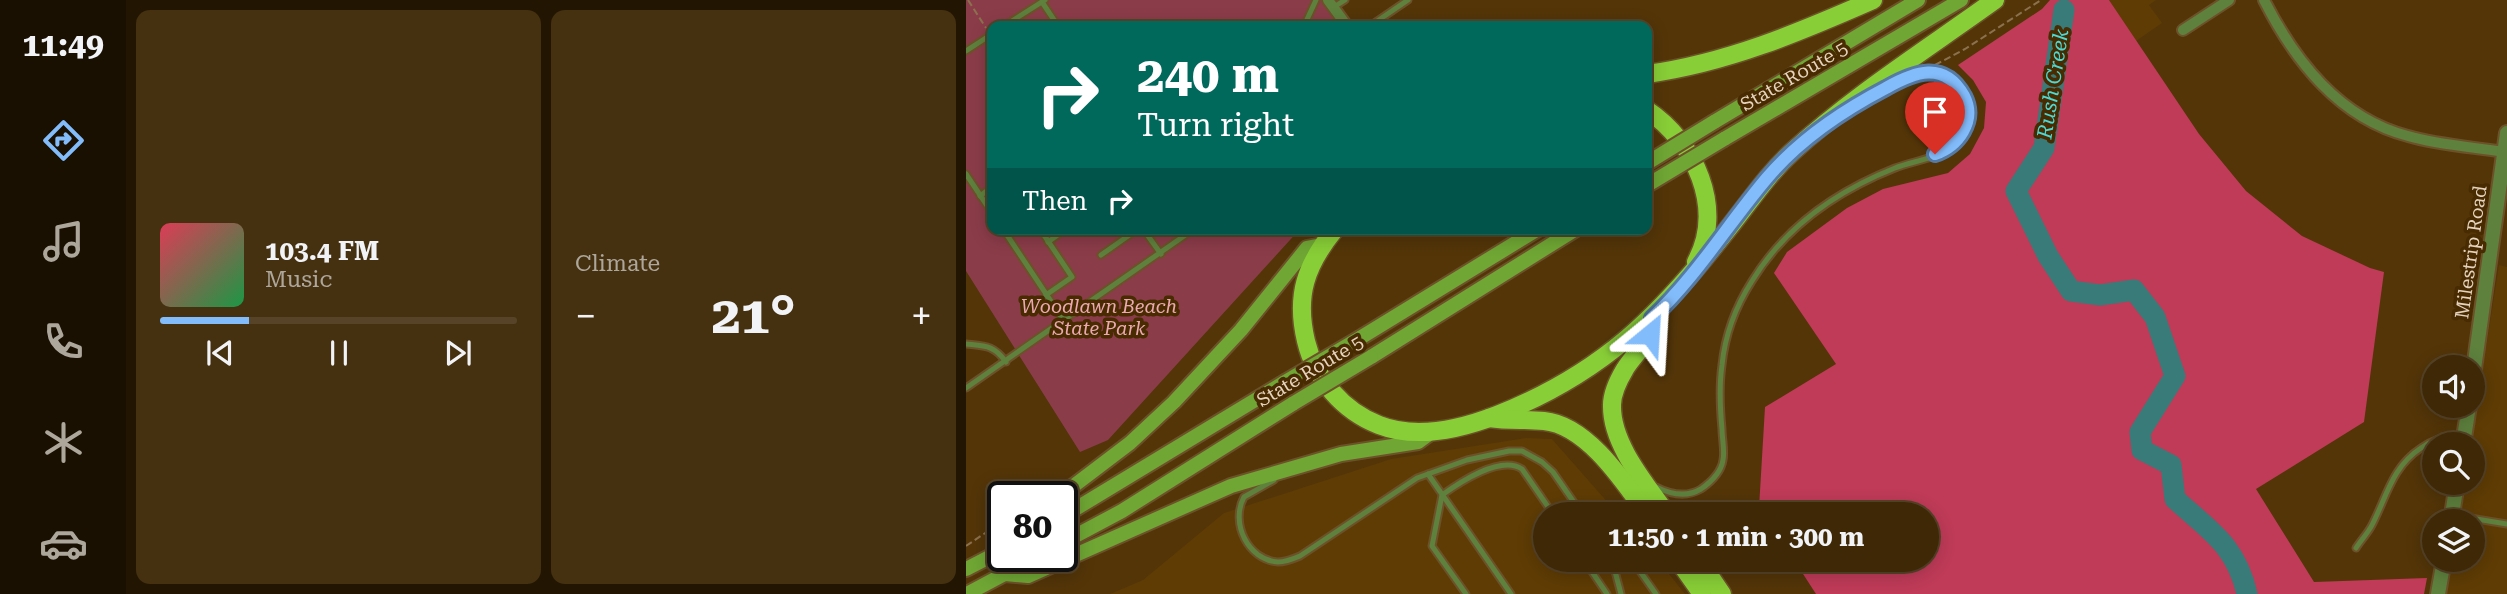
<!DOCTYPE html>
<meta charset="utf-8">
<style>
body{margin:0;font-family:"Roboto Serif",serif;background:#453010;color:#f1f3f6;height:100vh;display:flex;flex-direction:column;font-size:26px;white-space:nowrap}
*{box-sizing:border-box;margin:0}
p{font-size:23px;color:#ada69b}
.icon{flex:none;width:38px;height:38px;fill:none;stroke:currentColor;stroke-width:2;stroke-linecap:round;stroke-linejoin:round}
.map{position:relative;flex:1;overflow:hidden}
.drawer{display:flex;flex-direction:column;gap:10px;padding:10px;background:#221603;width:840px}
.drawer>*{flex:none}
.banner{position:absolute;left:21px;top:21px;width:665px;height:214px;border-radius:14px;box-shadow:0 4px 18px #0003,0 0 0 2px #574428;background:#00695c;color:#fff;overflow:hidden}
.controls{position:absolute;left:1456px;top:355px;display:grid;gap:14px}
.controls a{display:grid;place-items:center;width:63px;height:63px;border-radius:50%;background:#3e2806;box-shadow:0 4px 18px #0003,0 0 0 2px #574428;font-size:35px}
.speed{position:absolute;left:21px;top:481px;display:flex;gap:14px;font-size:35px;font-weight:700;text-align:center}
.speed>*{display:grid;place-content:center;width:91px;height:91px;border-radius:50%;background:#3e2806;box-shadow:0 4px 18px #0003,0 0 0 2px #574428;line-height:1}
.speed .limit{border:4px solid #111;border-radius:10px;background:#fff;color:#111}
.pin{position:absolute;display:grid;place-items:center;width:60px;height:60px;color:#fff;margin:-72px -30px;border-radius:50% 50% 50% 0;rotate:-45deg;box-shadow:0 0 7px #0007}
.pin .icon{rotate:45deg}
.me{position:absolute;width:77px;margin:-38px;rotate:27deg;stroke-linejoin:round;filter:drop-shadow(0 0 5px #0008)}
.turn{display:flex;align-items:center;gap:24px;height:147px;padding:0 35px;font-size:32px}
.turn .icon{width:91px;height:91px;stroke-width:2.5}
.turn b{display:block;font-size:49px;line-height:60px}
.then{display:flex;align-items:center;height:66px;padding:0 35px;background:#0003;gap:14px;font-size:26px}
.big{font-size:52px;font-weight:700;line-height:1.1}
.drawer .card{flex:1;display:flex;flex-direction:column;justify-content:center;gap:10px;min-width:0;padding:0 24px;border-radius:14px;background:#453010}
.song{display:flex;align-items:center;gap:21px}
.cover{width:84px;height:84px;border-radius:10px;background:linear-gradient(135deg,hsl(350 70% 55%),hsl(140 70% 35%))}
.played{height:7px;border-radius:4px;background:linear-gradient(90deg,#83bcfb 25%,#574428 25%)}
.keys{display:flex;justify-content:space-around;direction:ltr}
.heat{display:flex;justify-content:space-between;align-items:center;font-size:38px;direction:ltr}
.drawer .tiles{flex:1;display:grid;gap:10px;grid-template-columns:repeat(2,1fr)}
.trip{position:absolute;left:567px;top:502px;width:406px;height:70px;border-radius:35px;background:#3e2806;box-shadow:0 4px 18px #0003,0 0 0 2px #574428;font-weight:700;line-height:70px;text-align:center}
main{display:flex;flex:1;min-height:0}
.menu{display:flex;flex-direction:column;width:126px;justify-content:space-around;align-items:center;background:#191002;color:#ada69b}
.menu .icon{width:49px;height:49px}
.menu .selected{color:#83bcfb}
.menu b{font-size:32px;color:#f1f3f6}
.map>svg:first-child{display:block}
</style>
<main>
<nav class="menu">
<b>11:49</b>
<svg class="icon selected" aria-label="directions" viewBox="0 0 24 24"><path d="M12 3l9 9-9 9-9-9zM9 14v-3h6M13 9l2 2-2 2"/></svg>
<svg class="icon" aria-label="music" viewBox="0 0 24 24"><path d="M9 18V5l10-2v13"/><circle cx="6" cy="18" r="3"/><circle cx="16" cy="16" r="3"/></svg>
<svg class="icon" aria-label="phone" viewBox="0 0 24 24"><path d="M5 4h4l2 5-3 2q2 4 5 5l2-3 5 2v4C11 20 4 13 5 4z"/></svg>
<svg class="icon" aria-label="climate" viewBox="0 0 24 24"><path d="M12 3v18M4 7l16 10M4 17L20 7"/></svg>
<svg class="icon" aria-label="car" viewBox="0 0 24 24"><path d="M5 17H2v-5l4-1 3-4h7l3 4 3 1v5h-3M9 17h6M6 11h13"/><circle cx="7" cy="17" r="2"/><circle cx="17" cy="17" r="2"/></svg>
</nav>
<section class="drawer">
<div class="tiles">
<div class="card">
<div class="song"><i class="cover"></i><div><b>103.4 FM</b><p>Music</p></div></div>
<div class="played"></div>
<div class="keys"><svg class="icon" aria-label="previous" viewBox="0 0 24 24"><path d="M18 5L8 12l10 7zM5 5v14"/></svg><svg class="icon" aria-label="pause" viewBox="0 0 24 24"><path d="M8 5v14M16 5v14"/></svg><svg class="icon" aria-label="next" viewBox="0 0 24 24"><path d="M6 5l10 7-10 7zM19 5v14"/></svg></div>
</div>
<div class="card"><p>Climate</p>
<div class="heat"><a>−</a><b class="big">21°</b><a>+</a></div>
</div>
</div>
</section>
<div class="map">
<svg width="1541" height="594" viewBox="0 0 1541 594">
<rect width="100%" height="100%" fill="#533508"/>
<!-- built -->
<g fill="#5f3c04">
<path d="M 1143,0 L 1190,0 L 1183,5 L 1196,23 L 1170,41 Z"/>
<path d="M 1533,265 L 1541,267 L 1541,594 L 1480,594 L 1488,560 L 1507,560 L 1507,522 L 1494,521 L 1500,483 L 1507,483 L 1505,444 Z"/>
<path d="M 560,438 L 586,439 L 652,514 L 579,514 L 579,560 L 692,560 L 719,594 L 144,594 L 177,580 L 258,513 L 425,459 Z"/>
</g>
<!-- green -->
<path fill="#8b3c49" d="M 0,0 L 370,0 L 388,26 L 26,26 L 26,229 L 334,229 L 142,440 L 114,452 L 0,271 Z"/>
<!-- forest -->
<path fill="#bf3b58" d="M 1084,0 L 1143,0 L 1233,134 L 1280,191 L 1336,236 L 1404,268 L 1418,272 L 1398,422 L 1290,489 L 1348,582 L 1461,578 L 1458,594 L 850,594 L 828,560 L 961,560 L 961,514 L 797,514 L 793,508 L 799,407 L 870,364 L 808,273 L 821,252 L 881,208 L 917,189 L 982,173 L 1004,154 L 1018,128 L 1020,102 L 1007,80 L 992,65 L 1076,9 Z"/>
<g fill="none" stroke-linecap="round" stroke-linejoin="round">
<!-- river -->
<path stroke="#397b78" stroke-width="21" d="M 1098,10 L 1078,148 L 1050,191 L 1082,256 L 1105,291 L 1134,295 L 1168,290 L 1189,317 L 1209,376 L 1174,432 L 1176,450 L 1205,465 L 1209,499 C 1244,531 1270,545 1281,594"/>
<!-- service casing -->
<g stroke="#6d5129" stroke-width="9">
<g id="service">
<path d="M 76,2 L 92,26"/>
<path d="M 368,7 L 379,0"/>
<path d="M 38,26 L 79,0"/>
<path d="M 338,26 L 350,0"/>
<path d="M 404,26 L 442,0"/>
<path d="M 0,51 L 26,34"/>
<path d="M 0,174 L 26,213"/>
<path d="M 14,196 L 26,187"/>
<path d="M 37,229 L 98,321"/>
<path d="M 74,229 L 106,277 L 80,295"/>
<path d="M 177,229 L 195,254"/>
<path d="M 82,242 L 100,229"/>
<path d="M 135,255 L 172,229"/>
<path d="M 0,344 C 19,346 28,345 40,362"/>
<path d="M 0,388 L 228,229"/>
<path d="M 462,474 L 545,594"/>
<path d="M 308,480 L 278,497 C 264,523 282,560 312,562 C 320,562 327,559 334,556 L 451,478 L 501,460 L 543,451 L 556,451 L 576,462 L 587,472 L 616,514"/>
<path d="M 690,487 C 704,494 720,498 735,489 C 745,482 755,473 757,460 C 759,451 756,439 756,429 C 754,408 753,386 756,365 C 759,335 770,306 786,281 C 819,227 871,191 929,168 C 947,161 974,158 988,145 C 998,136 1003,119 1001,106 C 998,95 992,87 984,80 C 961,63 937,78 915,90"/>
<path d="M 1486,515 L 1541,524"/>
<path d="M 1390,548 C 1395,540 1402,533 1406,525 C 1421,496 1426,467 1455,448 C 1468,439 1480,435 1496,437"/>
<path d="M 618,560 L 641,594"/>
<path d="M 646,560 L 655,594"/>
<path d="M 666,560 L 690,594"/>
<path d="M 500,594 L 466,546 L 476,495 C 494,482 535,455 556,469 L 587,514"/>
</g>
</g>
<!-- minor casing -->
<g stroke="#6d5129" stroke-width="14">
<g id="minor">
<path d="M 362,0 L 381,26"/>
<path d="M 1298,0 C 1329,61 1373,118 1442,136 C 1473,145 1507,147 1538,152"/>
<path d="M 1217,30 L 1263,0"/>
</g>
</g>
<!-- tertiary casing -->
<g stroke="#6d5129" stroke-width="18">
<g id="tertiary">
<path d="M 1507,376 L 1541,133"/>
<path d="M 1497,444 L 1503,406"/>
<path d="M 1485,522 L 1491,483"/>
<path d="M 1472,594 L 1478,560"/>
</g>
</g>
<!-- secondary casing -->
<g stroke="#6d5129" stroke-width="18">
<g id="secondary">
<path d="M 748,122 L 952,0"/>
<path d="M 758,139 L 995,0"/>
<path d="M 394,338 L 572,229"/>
<path d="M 405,357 L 610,229"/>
<path d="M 93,497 L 164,443 L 208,402 L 275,330 L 341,248 L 357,245"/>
<path d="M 96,517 L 319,382"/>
<path d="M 96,543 L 156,511 L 328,403"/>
<path d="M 0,569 L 37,550"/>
<path d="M 39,574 L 62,576 L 265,486 L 375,454 L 452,442 L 467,431"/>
<path d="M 1,594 L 72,556"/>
</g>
</g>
<!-- trunk casing -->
<g stroke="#6d5129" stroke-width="21">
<g id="trunk">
<path d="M 681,74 C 761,63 834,32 907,0"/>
<path d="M 681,110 C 729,142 759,208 730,262"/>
<path d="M 369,229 C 340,265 329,295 340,341 C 349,379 377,411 413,425 C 451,440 495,429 531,415 C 637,373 693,316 762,229 C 783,203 801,175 826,152 C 888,95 961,49 1029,0"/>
<path d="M 686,318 C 685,323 686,330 684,334 C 680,345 665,358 659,369 C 653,379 646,393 646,405 C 645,444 680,484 701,514"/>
<path d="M 523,418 C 544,421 559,419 578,421 C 621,425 658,482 681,514"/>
<path d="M 712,560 L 736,594"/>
<path d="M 733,560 L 756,594"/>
</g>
</g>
<!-- path -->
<g stroke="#8b714d" stroke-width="2" stroke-dasharray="7 3.5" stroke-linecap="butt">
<path d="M 2,0 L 20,28"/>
<path d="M 969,65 L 999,49 L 1075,0"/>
<path d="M 338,234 L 343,229"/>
<path d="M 73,497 L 81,492"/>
<path d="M 0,546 L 37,521"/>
</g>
<!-- service -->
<use href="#service" stroke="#5e813e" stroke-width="5"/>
<!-- minor -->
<use href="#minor" stroke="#5e813e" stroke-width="10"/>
<!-- tertiary -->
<use href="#tertiary" stroke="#5e813e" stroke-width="14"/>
<!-- secondary -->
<use href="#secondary" stroke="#6fa634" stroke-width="14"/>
<!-- trunk -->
<use href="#trunk" stroke="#88ce37" stroke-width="18"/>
<!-- secondary-bridge casing -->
<g stroke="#6d5129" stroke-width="18" stroke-linecap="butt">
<g id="secondary-bridge">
<path d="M 681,163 L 748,122"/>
<path d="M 683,184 L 758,139"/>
<path d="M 319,382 L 394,338"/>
<path d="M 328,403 L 405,357"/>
</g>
</g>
<!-- secondary-bridge -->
<use href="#secondary-bridge" stroke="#6fa634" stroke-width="14"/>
</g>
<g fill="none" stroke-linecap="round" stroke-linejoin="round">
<!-- route casing -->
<g stroke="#557aa3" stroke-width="18">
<path id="route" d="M 684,334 L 686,318 C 730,277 762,224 801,178 C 834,139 876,111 920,88 C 948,72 978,60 998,96 C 1011,121 992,146 969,154"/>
</g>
<!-- route -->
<use href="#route" stroke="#83bcfb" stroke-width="12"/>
</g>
<g text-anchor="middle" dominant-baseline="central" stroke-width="7" stroke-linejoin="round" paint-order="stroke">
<!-- street labels -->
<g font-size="19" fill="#e5d3bd" stroke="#482b00">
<text transform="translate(828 76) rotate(-30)">State Route 5</text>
<text transform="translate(1505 252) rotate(-82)">Milestrip Road</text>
<text transform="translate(344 371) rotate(-31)">State Route 5</text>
</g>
<!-- park labels -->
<g font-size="19" font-style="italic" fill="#eca9b1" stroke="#482b00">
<text x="133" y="306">Woodlawn Beach<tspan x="133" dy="22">State Park</tspan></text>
</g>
<!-- water labels -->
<g font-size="21" font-style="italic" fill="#4cd9d4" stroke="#482b00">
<text transform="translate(1087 84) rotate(-81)">Rush Creek</text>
</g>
</g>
</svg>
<div class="controls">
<a><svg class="icon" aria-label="sound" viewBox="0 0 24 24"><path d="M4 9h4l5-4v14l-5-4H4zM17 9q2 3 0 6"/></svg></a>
<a><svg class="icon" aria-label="search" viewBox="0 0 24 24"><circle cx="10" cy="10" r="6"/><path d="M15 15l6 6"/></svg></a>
<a><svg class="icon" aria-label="layers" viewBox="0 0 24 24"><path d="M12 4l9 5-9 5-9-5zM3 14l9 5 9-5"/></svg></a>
</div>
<div class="speed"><div class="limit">80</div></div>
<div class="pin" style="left:969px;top:154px;background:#d93025"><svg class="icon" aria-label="arrive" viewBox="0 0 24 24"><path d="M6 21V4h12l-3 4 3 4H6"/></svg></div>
<svg class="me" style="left:684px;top:334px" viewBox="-20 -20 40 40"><path d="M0-17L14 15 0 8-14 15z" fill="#83bcfb" stroke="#fff" stroke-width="4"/></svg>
<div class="trip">11:50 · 1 min · 300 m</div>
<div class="banner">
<div class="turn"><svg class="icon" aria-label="right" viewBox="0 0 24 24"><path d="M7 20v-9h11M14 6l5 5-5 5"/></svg><div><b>240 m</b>Turn right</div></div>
<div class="then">Then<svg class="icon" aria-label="right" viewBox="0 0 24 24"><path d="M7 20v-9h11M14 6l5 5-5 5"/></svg></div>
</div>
</div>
</main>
